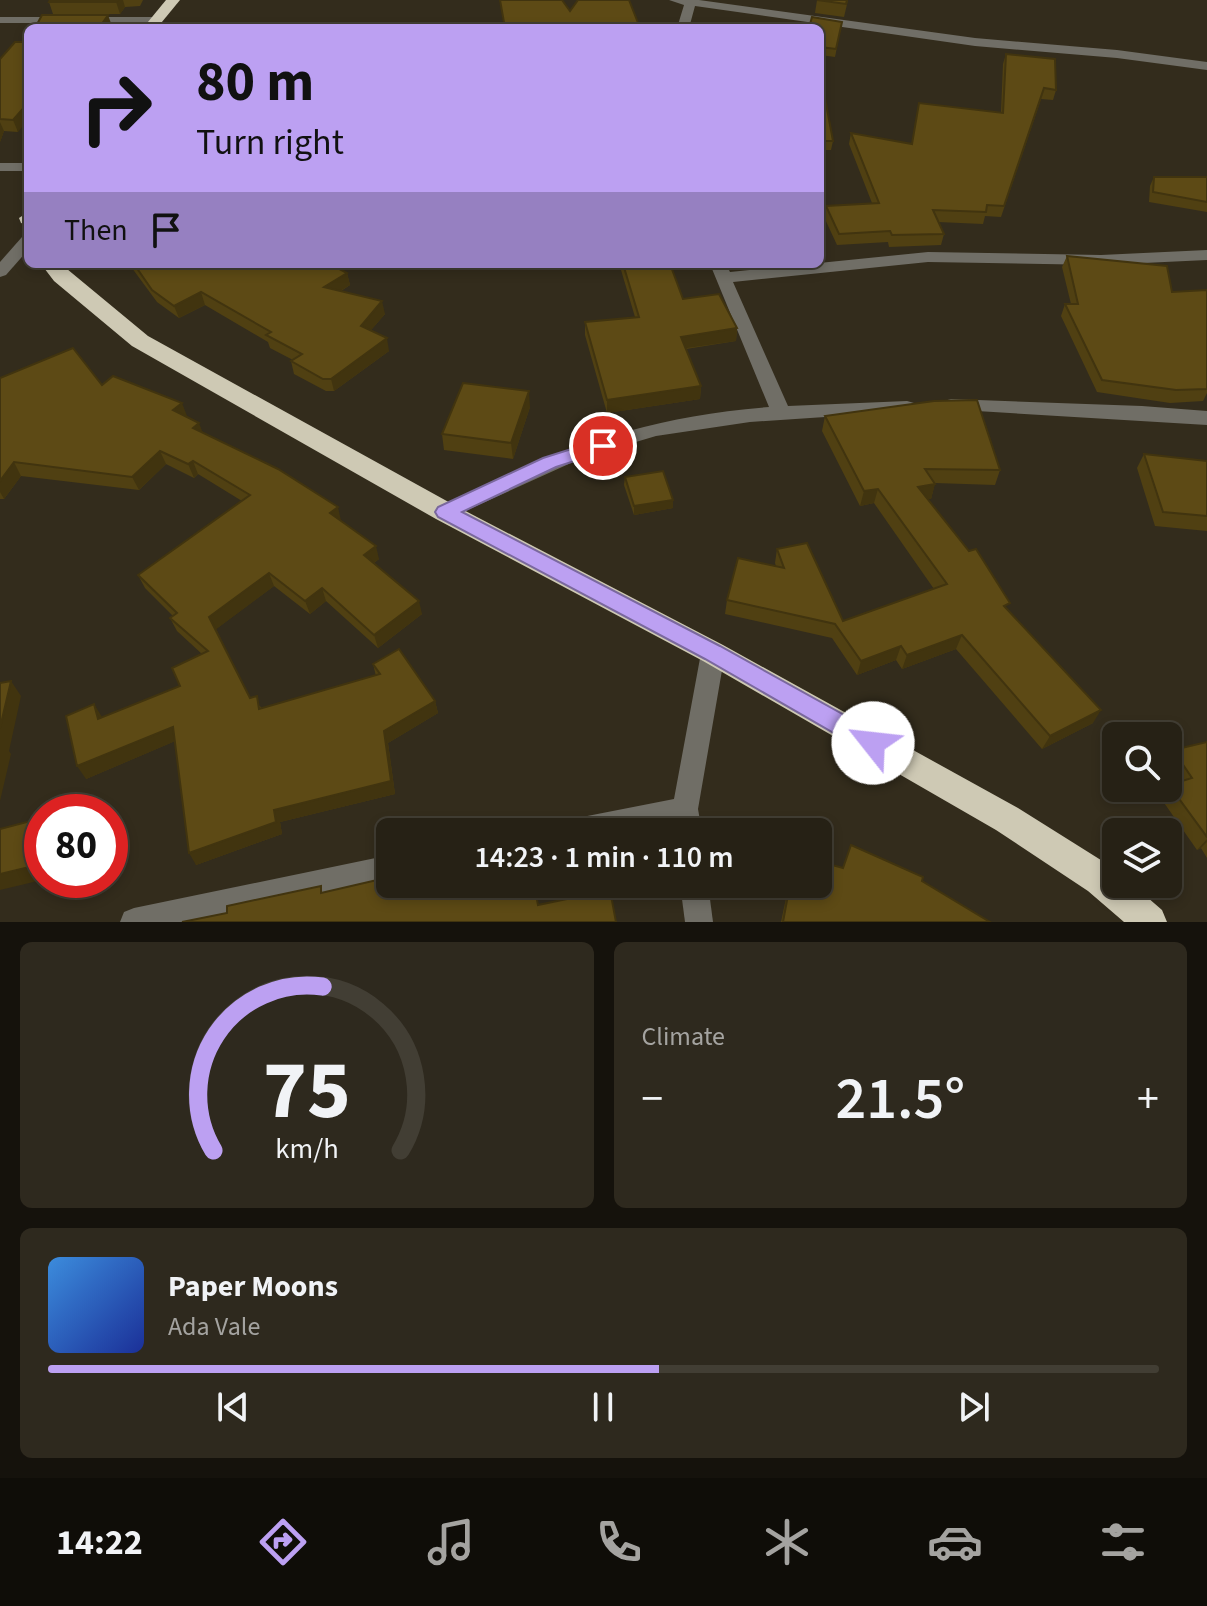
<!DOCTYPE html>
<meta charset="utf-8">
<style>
body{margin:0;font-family:"Source Sans 3",sans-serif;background:#2e291e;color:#f1f3f6;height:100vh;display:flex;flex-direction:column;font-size:30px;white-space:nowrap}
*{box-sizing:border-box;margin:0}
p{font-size:26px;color:#a4a3a0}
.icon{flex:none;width:44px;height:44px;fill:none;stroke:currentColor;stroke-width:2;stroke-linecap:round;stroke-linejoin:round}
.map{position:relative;height:922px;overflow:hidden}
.details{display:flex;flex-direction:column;gap:20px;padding:20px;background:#15120c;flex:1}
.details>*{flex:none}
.hud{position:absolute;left:24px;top:24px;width:800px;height:244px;border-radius:12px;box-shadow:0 4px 12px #0003,0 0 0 2px #423e34;background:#bca0f2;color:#111;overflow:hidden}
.fabs{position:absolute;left:1102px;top:722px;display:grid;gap:16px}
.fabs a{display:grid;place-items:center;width:80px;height:80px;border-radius:12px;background:#262115;box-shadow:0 4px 12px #0003,0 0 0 2px #423e34;font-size:40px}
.speed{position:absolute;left:24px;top:794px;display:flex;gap:16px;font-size:40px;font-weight:700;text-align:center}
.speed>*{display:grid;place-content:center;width:104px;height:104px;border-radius:50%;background:#262115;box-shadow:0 4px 12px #0003,0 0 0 2px #423e34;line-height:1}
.speed .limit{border:12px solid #d22;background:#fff;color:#111}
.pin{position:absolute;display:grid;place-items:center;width:68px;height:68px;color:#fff;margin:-34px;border:4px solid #fff;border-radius:50%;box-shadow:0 2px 8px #0007}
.me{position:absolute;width:88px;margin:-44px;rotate:299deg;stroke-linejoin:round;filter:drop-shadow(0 0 6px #0008)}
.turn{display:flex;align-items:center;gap:28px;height:168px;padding:0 40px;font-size:36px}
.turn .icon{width:104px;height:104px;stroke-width:2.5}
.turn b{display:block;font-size:56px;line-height:68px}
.then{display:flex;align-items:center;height:76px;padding:0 40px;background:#0003;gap:16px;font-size:30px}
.big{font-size:60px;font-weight:600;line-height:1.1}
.details .card{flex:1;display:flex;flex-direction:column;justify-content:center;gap:12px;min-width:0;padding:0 28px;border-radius:12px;background:#2e291e}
.details .dial{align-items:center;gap:0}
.dial svg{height:208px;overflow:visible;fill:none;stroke:#423e34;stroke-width:7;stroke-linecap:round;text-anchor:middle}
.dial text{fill:#f1f3f6;stroke:none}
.song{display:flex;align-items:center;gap:24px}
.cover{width:96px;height:96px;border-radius:12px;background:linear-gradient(135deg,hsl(210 70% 55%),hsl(230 70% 35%))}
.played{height:8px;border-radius:4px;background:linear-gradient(90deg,#bca0f2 55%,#423e34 55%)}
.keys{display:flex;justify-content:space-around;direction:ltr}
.heat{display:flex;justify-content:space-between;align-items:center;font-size:44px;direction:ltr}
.details .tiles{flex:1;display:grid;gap:20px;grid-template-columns:1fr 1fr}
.card:last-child{grid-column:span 2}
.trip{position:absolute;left:376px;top:818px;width:456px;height:80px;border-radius:12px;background:#262115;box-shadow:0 4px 12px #0003,0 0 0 2px #423e34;font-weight:600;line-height:80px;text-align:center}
.tab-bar{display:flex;height:128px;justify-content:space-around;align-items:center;background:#0f0d08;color:#a4a3a0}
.tab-bar .icon{width:56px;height:56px}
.tab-bar .current{color:#bca0f2}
.tab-bar b{font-size:36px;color:#f1f3f6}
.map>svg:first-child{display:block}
</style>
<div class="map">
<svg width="1207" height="922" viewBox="0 0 1207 922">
<rect width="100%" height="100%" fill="#332c1c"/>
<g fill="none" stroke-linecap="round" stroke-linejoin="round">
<!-- minor -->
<g fill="#706e66" fill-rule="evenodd">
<path d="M 669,0 L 699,0 L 975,38 L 1117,50 L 1207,62 L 1207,70 L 1117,58 L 975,46 L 695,6 L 689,28 L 677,28 L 684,5 Z"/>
<path d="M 0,17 L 156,17 L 162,20 L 156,23 L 0,23 Z"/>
<rect x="0" y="163" width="28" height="8"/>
<path d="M 28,235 L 28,250 L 6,275 L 0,277 L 0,262 L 22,237 Z"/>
<path d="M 1207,250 L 1207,260 L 1101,265 L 928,262 L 733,282 L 788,406 L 907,401 L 914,403 L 916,407 L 914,411 L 750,422 L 656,436 L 582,458 L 452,517 L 438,517 L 435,512 L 438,507 C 554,452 639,417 769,407 L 710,264 L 726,264 L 730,272 L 928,252 L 1101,255 Z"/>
<path d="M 951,399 L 1142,406 L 1207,411 L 1207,425 L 944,409 L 942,405 L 944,401 Z"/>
<path d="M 713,643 L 721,646 L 725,653 L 698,809 L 702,832 L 674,832 L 673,824 L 634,832 L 558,832 L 562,823 L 572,819 L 674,799 L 701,653 L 705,646 Z"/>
<path d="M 390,855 L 390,883 L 203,922 L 120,922 L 124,912 L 134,908 Z"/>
<path d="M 680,884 L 708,884 L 713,922 L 685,922 Z"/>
</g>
<!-- highway -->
<g fill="#cec9b4" fill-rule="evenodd">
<path d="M 166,0 L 180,0 L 157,28 L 143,28 Z"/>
<path d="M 28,212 L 28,225 L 21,223 L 19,218 Z"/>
<path d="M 41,264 L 61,264 L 148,336 L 454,505 L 723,645 L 1018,808 L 1112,867 L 1116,871 L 1116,884 L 1132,884 L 1162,910 L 1167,922 L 1124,922 L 1088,891 L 996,830 L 703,661 L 436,519 L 132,346 L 54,281 Z"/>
</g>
</g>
<!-- wall -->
<g fill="#504012">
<path d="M 50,0 L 143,0 L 140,6 L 125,7 L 120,14 L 53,14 L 49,2 Z"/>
<path d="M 817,0 L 848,0 L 844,17 L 815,13 Z"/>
<path d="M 842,22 L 835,57 L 820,55 L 820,28 Z"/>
<path d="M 1006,54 L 1056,90 L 1053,100 L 1041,99 L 1001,217 L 985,216 L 983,224 L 938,222 L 944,234 L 941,245 L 889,247 L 888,242 L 837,245 L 824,217 L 826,206 L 872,203 L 849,144 L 851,133 L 912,144 L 1001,112 L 1003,64 Z"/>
<path d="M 0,59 L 1,59 L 18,132 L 4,131 L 0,142 Z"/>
<path d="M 820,71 L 833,141 L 831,150 L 820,150 Z"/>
<path d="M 1154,177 L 1207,177 L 1207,212 L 1149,202 L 1150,186 Z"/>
<path d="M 1067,256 L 1172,292 L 1207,290 L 1207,393 L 1203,401 L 1170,403 L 1097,392 L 1061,316 L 1065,304 L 1071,304 L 1062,267 Z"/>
<path d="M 129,264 L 330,264 L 347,273 L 350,285 L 341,291 L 385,314 L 371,330 L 389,351 L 334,391 L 326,391 L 294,374 L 291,361 L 293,360 L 270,348 L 268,342 L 205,305 L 179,318 L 157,302 Z"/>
<path d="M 621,264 L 670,264 L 683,299 L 737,328 L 736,341 L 686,349 L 701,386 L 700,399 L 607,413 L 585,335 L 585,322 L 635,317 L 621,270 Z"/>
<path d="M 0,378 L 102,385 L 187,416 L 203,433 L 341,521 L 379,559 L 374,563 L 422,614 L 378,648 L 326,601 L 310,614 L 274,586 L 216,629 L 250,698 L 262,708 L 376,676 L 373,664 L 435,701 L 438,713 L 388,743 L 395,794 L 280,822 L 282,834 L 196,865 L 175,741 L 86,779 L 102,718 L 180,686 L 202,654 L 177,631 L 170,618 L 173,616 L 145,588 L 138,575 L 242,501 L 198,474 L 194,478 L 166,464 L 139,490 L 21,476 L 4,499 L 0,499 Z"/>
<path d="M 530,407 L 513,459 L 444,450 L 442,434 Z"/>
<path d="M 825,416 L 1000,470 L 995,485 L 935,483 L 931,499 L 928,499 L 1007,610 L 1093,723 L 1042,749 L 956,649 L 902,669 L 896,660 L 857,675 L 832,638 L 725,614 L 727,600 L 776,566 L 775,563 L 777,549 L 843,621 L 934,589 L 874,503 L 860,506 L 822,431 Z"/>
<path d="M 1144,454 L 1207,461 L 1207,531 L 1155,526 L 1137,468 Z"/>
<path d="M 625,477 L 673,500 L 673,508 L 634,515 L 624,485 Z"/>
<path d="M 1207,742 L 1207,858 L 1201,848 L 1197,850 L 1160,797 L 1166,788 L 1168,788 L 1169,785 L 1177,782 L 1168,769 L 1168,757 L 1173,750 Z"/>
<path d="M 843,868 L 922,881 L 990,922 L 781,922 L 789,884 L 818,884 Z"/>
</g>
<!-- shaded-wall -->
<g fill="#41340f">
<path d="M 118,0 L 123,0 L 125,7 L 120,14 L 116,2 Z"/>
<path d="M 108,15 L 112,26 L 111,28 L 99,28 Z"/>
<path d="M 28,103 L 28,120 L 18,132 L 13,120 Z"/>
<path d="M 0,122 L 4,131 L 0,142 Z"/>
<path d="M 347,273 L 350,285 L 327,299 L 324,287 Z"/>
<path d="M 201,292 L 205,305 L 179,318 L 174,306 Z"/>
<path d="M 382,301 L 385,314 L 364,338 L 361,326 Z"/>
<path d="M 737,328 L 736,341 L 680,349 L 681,337 Z"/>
<path d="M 387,338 L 389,351 L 334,391 L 331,379 Z"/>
<path d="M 701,386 L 700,399 L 607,413 L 607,400 Z"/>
<path d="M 529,391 L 530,407 L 513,459 L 511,443 Z"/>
<path d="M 182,403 L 187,416 L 178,424 L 173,410 Z"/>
<path d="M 199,423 L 204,436 L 193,428 Z"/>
<path d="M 160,451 L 166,464 L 139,490 L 132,477 Z"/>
<path d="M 193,461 L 198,474 L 194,478 L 188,464 Z"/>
<path d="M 14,462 L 21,476 L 4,499 L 0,492 L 0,481 Z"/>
<path d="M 935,484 L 931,499 L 914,501 L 918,487 Z"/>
<path d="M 878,489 L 874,503 L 860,506 L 864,491 Z"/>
<path d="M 673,500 L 673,508 L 634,515 L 634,506 Z"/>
<path d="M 338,507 L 341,521 L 330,513 Z"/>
<path d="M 376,546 L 379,559 L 367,568 L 364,555 Z"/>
<path d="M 269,573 L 274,586 L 215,630 L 209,617 Z"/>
<path d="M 322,588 L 326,601 L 310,614 L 305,601 Z"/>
<path d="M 419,601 L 422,614 L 378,648 L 374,635 Z"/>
<path d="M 962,635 L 956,649 L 902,669 L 907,655 Z"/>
<path d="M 901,646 L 896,660 L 857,675 L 861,661 Z"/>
<path d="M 11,681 L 21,696 L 9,751 L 11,754 L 0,801 L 0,728 Z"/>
<path d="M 435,701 L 438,713 L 388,743 L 395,794 L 280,822 L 282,834 L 196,865 L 189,853 L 274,810 L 384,731 Z"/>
<path d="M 94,704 L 102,717 L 98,719 Z"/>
<path d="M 1101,710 L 1093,723 L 1042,749 L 1050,736 Z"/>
<path d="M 173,727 L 180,739 L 86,779 L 77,766 Z"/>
<path d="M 1207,839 L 1207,842 L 1201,848 L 1197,850 Z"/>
<path d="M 42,864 L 42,880 L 0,890 L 0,874 Z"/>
</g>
<!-- building -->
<g fill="#5d4a15" stroke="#41340f" stroke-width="2">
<path d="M 50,0 L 118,0 L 116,2 L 49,2 Z"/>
<path d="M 500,0 L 562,0 L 570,11 L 578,0 L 629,0 L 640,28 L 505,28 Z"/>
<path d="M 817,0 L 847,0 L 846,4 Z"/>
<path d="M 42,15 L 108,15 L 99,28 L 35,28 Z"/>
<path d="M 812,17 L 842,22 L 836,49 L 820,47 L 820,28 L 809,28 Z"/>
<path d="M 28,40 L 28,103 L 13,120 L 0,119 L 0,59 L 15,42 L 27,42 Z"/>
<path d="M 1006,54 L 1055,59 L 1056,90 L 1044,88 L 1004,206 L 987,205 L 986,212 L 933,210 L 944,234 L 892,235 L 890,231 L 839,234 L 826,206 L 879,203 L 851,133 L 912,144 L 919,103 L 1003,113 Z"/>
<path d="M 820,71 L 833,141 L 820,141 Z"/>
<path d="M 1154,177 L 1207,177 L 1207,202 L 1153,192 Z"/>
<path d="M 1067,256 L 1167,266 L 1172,292 L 1207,290 L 1207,389 L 1176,390 L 1102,380 L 1065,304 L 1078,304 Z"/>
<path d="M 134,264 L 330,264 L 347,273 L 324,287 L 382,301 L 361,326 L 387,338 L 331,379 L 323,379 L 291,361 L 302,354 L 266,335 L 271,332 L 201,292 L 174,306 L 152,290 Z"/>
<path d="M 623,264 L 670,264 L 683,299 L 719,294 L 737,328 L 681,337 L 701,386 L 607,400 L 585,322 L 639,317 Z"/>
<path d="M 73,348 L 102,385 L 113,376 L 182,403 L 173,410 L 199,423 L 193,428 L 278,469 L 338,507 L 330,513 L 376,546 L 364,555 L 419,601 L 374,635 L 322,588 L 305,601 L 269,573 L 209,617 L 250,698 L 257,696 L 259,709 L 380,674 L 373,664 L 399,649 L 435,701 L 384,731 L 391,781 L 274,810 L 276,822 L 189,853 L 173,727 L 77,766 L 66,716 L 94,704 L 98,719 L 180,686 L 172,668 L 208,651 L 170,618 L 177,613 L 138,575 L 250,495 L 193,461 L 188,464 L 160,451 L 132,477 L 14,462 L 0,481 L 0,378 Z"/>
<path d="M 463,383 L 529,391 L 511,443 L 442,434 Z"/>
<path d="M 977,400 L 1000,470 L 925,469 L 935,484 L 918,487 L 969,551 L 976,549 L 1010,603 L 1004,606 L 1101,710 L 1050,736 L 962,635 L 907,655 L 901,646 L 861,661 L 835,624 L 727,600 L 738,558 L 784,568 L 777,549 L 807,543 L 843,621 L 947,584 L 878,489 L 864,491 L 825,416 L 934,401 Z"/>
<path d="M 1144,454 L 1207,461 L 1207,516 L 1163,512 Z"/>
<path d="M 663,471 L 673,500 L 634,506 L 625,477 Z"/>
<path d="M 11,681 L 0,728 L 0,683 Z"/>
<path d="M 1207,742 L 1207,837 L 1169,785 L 1192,778 L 1173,750 Z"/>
<path d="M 42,818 L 42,864 L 0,874 L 0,829 Z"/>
<path d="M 851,845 L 923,877 L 922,881 L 990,922 L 783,922 L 790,884 L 818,884 L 818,861 L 843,868 Z"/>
<path d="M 390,877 L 390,884 L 534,884 L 538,905 L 610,890 L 616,922 L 182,922 L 227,913 L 227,906 L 321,886 L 321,893 Z"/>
</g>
<!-- route -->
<path fill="#bca0f2" stroke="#7a689d" stroke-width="2" d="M 603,439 L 609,441 L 612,446 L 609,450 L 556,467 L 462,512 L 720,646 L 882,736 L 885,743 L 882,751 L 873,754 L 865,751 L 705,659 L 438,517 L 435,512 L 438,507 L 543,458 Z"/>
</svg>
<div class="fabs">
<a><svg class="icon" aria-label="search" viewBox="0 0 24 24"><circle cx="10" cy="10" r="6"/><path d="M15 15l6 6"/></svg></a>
<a><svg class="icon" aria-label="layers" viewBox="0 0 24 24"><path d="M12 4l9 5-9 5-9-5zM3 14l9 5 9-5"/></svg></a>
</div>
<div class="speed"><div class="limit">80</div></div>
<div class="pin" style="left:603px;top:446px;background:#d93025"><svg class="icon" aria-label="arrive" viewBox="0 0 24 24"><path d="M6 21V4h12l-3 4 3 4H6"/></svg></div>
<svg class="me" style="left:873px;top:743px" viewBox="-20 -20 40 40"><circle r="19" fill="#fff"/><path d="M0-13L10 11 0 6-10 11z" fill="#bca0f2"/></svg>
<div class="trip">14:23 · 1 min · 110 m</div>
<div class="hud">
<div class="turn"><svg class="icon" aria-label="right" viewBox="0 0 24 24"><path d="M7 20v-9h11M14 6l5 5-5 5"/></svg><div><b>80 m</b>Turn right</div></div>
<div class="then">Then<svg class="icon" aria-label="arrive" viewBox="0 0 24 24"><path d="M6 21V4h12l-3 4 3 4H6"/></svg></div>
</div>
</div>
<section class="details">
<div class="tiles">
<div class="card dial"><svg viewBox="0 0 100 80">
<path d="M14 69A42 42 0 1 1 86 69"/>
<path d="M14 69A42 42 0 0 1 56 6" stroke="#bca0f2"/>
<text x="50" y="56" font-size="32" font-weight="700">75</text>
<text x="50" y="72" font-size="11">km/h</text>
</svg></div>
<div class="card"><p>Climate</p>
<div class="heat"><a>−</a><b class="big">21.5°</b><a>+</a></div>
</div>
<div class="card">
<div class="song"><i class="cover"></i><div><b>Paper Moons</b><p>Ada Vale</p></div></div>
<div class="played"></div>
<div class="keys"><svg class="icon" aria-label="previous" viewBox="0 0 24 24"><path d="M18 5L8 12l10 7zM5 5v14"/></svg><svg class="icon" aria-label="pause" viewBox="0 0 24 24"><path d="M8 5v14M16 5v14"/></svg><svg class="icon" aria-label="next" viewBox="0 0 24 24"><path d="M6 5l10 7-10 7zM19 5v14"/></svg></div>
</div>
</div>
</section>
<nav class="tab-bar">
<b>14:22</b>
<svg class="icon current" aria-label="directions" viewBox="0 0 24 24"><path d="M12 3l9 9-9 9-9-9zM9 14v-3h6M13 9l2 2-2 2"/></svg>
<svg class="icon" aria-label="music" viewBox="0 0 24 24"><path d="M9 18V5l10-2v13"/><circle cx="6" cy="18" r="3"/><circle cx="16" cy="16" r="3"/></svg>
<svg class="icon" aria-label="phone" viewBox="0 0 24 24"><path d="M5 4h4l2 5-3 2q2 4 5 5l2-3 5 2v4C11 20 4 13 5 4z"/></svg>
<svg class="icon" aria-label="climate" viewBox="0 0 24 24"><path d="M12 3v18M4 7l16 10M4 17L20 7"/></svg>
<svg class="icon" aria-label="car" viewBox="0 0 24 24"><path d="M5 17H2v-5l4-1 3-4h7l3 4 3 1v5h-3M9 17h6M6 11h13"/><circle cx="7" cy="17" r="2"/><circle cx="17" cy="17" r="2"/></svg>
<svg class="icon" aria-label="filters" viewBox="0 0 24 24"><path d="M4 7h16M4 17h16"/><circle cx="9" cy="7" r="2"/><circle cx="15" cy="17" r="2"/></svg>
</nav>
